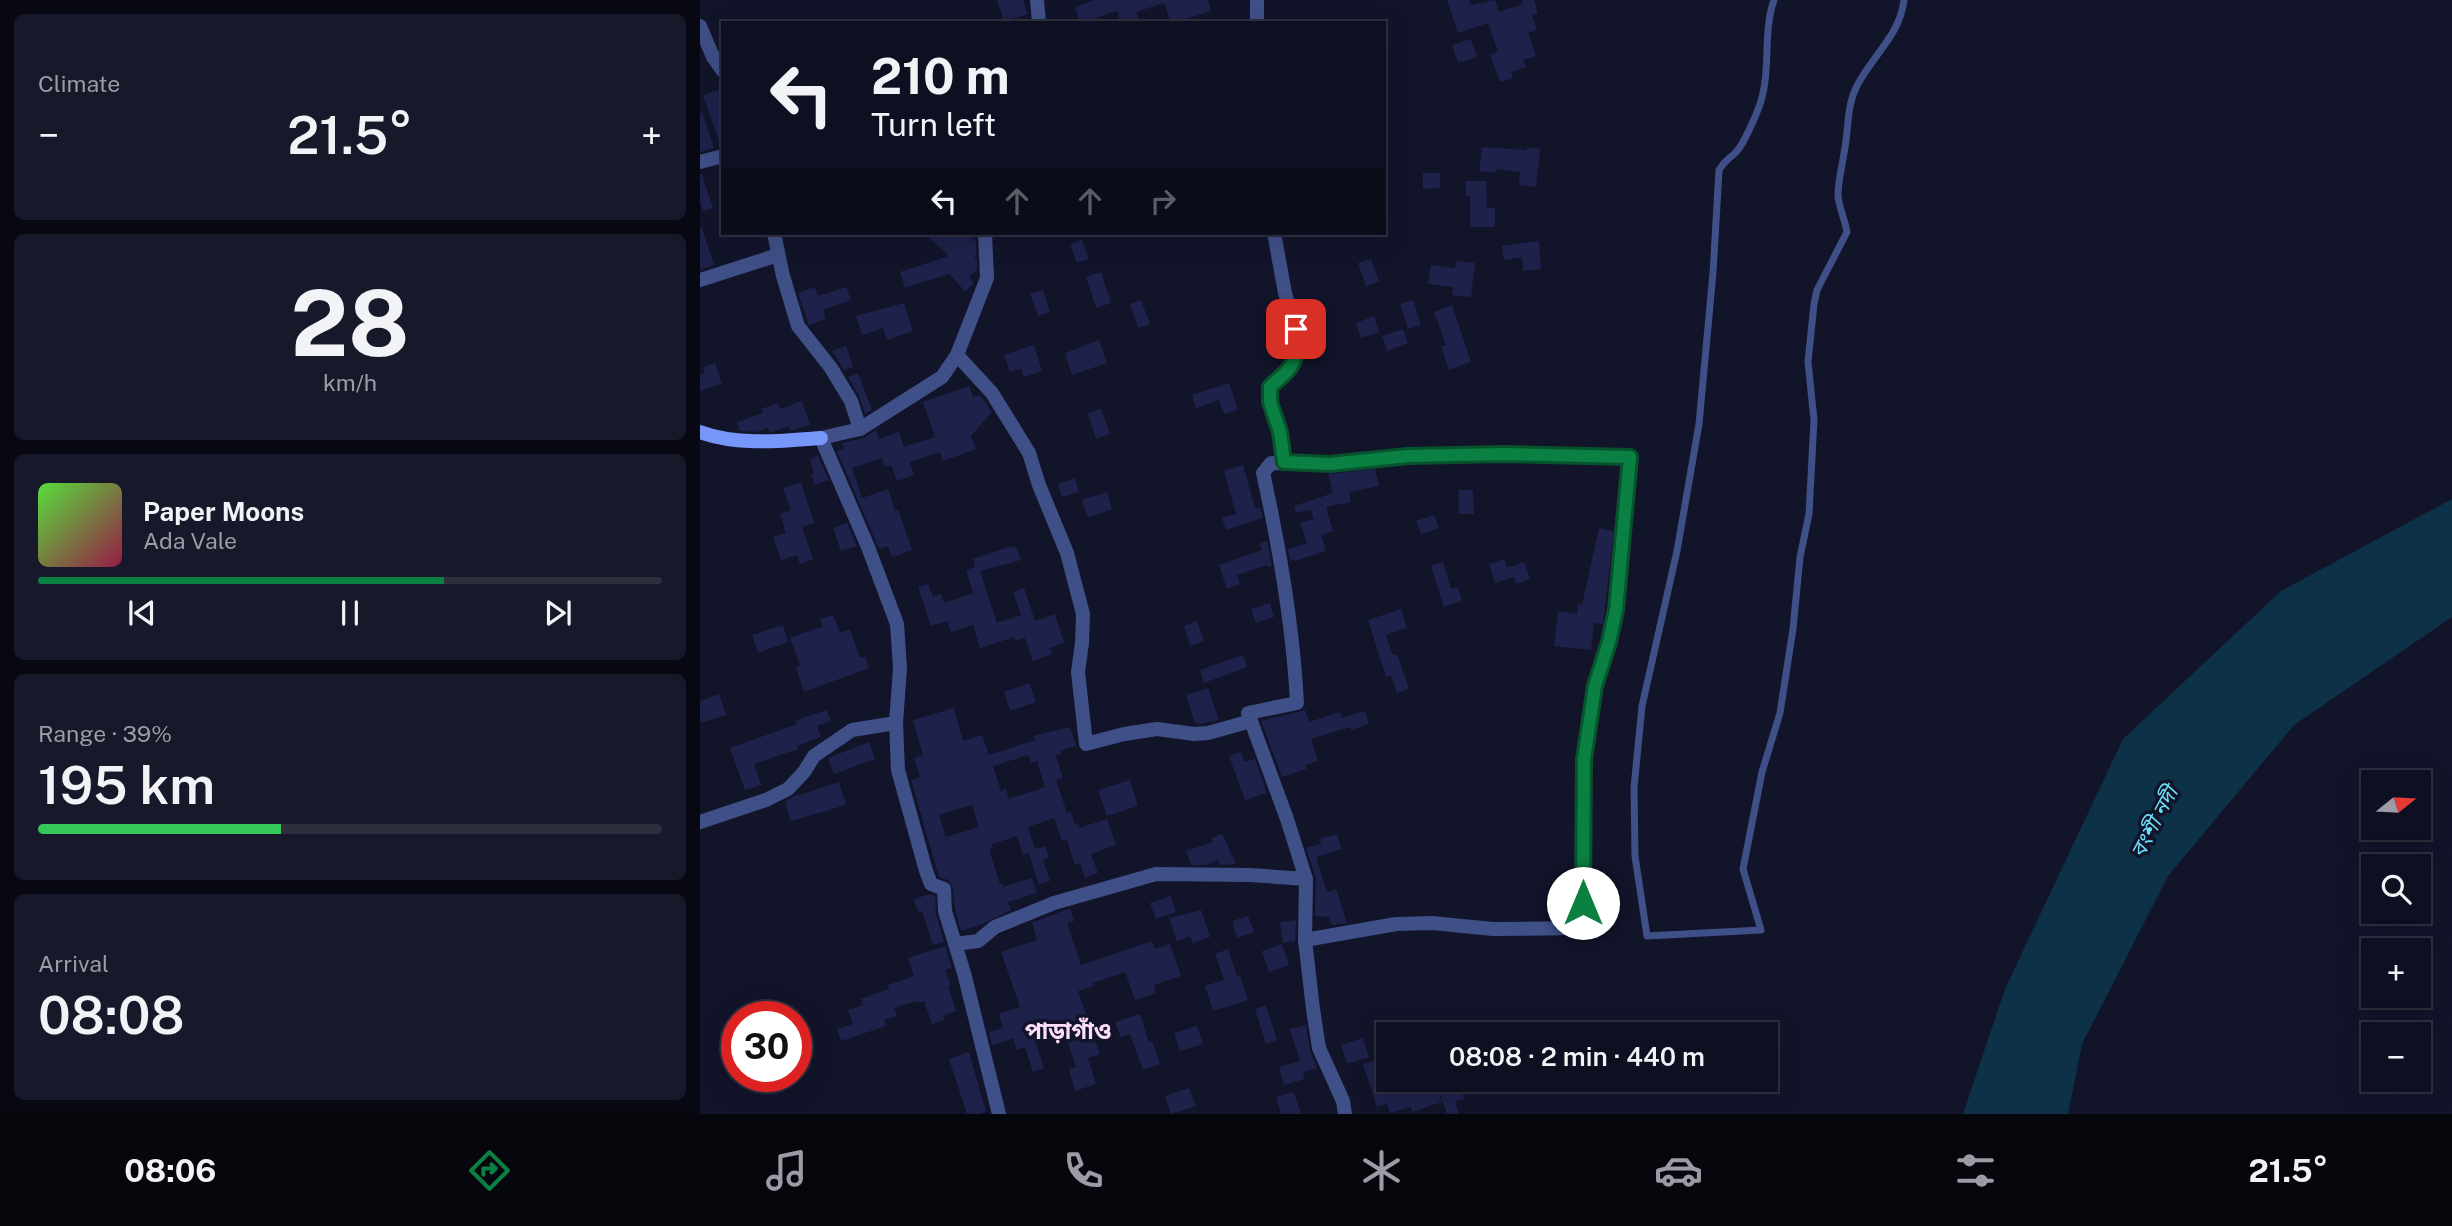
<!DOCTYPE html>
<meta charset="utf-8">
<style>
body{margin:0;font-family:"Public Sans","Noto Sans Bengali",sans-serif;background:#171829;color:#f1f3f6;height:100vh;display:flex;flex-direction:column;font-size:26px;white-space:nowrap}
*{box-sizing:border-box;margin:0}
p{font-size:23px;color:#9b9ca5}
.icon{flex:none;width:38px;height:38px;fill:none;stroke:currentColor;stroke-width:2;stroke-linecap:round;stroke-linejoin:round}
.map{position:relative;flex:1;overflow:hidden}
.sheet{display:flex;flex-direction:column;gap:14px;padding:14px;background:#080812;width:700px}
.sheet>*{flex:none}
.guide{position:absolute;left:21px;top:21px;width:665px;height:214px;border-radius:0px;box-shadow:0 7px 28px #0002,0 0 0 2px #2e2f3e;background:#0e0f20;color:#f1f3f6;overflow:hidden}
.needle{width:46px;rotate:72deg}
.buttons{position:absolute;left:1661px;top:770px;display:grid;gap:14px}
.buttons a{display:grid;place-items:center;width:70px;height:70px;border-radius:0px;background:#0e0f20;box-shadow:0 7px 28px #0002,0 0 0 2px #2e2f3e;font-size:35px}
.speed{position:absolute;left:21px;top:1001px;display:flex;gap:14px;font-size:35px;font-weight:700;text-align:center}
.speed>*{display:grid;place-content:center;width:91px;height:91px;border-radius:50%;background:#0e0f20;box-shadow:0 7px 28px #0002,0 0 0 2px #2e2f3e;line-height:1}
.speed .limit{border:10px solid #d22;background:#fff;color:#111}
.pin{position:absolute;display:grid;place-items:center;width:60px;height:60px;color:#fff;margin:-30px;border-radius:14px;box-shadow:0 4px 10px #0006}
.me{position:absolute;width:77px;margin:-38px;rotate:0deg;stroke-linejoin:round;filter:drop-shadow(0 0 5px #0008)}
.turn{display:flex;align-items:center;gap:24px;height:147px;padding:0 35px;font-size:32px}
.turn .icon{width:91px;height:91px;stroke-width:2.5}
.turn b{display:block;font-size:49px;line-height:60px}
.lanes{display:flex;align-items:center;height:66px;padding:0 35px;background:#0003;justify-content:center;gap:35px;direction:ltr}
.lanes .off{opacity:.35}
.big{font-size:52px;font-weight:600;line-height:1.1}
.sheet .widget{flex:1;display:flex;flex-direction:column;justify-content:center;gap:10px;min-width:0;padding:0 24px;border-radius:10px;background:#171829}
.sheet .dial{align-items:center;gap:0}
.dial b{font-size:91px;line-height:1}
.song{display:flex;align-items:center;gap:21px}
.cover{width:84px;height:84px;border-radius:10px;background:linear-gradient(135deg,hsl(110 70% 55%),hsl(340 70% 35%))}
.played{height:7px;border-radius:4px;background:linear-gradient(90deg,#0b8043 65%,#2e2f3e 65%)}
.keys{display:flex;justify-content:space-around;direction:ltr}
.heat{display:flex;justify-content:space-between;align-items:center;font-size:38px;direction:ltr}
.charge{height:10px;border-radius:5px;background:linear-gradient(90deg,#34c759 39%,#2e2f3e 0)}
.trip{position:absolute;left:676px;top:1022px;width:402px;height:70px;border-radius:0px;background:#0e0f20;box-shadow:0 7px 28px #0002,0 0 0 2px #2e2f3e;font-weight:600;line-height:70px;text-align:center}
.tab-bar{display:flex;height:112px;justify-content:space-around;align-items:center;background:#06060d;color:#9b9ca5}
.tab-bar .icon{width:49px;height:49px}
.tab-bar .current{color:#0b8043}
.tab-bar b{font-size:32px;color:#f1f3f6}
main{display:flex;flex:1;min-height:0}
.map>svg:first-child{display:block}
</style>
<main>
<section class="sheet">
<div class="widget"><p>Climate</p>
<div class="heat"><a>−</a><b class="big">21.5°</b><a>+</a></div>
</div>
<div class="widget dial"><b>28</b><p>km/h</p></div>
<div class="widget">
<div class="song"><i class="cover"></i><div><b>Paper Moons</b><p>Ada Vale</p></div></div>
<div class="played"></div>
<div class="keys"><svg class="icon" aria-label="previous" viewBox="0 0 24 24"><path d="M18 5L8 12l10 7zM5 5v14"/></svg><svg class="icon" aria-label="pause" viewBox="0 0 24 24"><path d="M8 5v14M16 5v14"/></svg><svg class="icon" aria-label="next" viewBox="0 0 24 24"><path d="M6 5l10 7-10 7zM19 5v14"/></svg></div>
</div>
<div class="widget"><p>Range · 39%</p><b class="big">195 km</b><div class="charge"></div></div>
<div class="widget"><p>Arrival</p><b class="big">08:08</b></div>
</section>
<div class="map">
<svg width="1752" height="1114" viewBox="0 0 1752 1114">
<rect width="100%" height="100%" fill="#12142a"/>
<!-- water -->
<path fill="#0d3247" d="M 1752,499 L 1752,617 L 1594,725 L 1468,876 L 1382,1044 L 1368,1114 L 1263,1114 L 1305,989 L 1423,739 L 1581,591 Z"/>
<!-- building -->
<g fill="#1e214a" fill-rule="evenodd">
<path d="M 297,0 L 323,0 L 328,14 L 304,21 Z"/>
<path d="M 394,0 L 508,0 L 511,11 L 483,20 L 484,23 L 471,23 L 464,3 L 436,12 L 440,23 L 421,23 L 417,11 L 380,23 L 375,7 Z"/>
<path d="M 747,0 L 769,0 L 771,5 L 795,0 L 799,12 L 823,4 L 822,0 L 834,0 L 838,13 L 832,15 L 837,30 L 828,33 L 836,56 L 823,60 L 826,67 L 811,72 L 813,78 L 800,82 L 790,54 L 798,52 L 788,23 L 758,33 Z"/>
<path d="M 771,39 L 777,57 L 758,63 L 752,45 Z"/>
<path d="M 23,89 L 23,147 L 21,147 L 3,95 Z"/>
<path d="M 2,112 L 14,148 L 0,152 L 0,113 Z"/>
<path d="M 782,147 L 827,150 L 827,147 L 840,149 L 836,187 L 819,185 L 820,172 L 796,169 L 795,173 L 779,171 Z"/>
<path d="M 723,173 L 740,173 L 740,188 L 723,189 Z"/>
<path d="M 2,174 L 13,208 L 3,211 L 0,202 L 0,175 Z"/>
<path d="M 766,181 L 786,181 L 787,208 L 795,208 L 795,227 L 770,227 L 770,196 L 766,196 Z"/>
<path d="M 2,228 L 14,265 L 0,270 L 0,229 Z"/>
<path d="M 224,233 L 267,233 L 276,242 L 276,254 L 274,256 L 277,260 L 277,270 L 269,277 L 274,283 L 265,291 L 249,274 L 205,288 L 200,272 L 249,256 Z"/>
<path d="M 382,240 L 389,259 L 377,263 L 370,244 Z"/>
<path d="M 839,241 L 841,269 L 823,271 L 822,257 L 804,260 L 802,246 Z"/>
<path d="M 671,259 L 679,281 L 666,286 L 658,263 Z"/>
<path d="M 756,261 L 775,263 L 771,297 L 752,295 L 753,287 L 728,284 L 731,265 L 755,268 Z"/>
<path d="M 401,272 L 411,303 L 396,308 L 386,277 Z"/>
<path d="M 115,287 L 118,296 L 146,287 L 151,300 L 123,310 L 126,319 L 109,325 L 98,293 Z"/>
<path d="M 343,290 L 350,312 L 338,316 L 330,294 Z"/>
<path d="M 441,300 L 450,324 L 438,328 L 430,304 Z"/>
<path d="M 713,300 L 721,325 L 708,329 L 700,304 Z"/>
<path d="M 204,303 L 213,331 L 187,340 L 183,328 L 162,335 L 156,316 Z"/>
<path d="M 752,305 L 771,362 L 749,370 L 741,346 L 746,345 L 734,312 Z"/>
<path d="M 674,316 L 679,332 L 661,338 L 656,323 Z"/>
<path d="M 703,329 L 708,343 L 687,351 L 682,336 Z"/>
<path d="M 399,340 L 407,363 L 372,375 L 365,353 Z"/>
<path d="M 334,345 L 342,371 L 324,377 L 321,368 L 310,372 L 304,355 Z"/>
<path d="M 146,346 L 153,367 L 144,370 L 132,351 Z"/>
<path d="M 15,363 L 22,384 L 0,391 L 0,375 L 5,373 L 3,367 Z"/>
<path d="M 158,373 L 172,410 L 165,414 L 159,396 L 148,377 Z"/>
<path d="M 529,383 L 538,410 L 524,414 L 519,400 L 496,408 L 492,395 Z"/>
<path d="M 269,386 L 273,397 L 280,395 L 292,412 L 271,436 L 276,449 L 243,461 L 240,452 L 209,462 L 214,475 L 197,481 L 191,465 L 185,467 L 182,458 L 152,468 L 162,498 L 188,489 L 195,511 L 198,509 L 212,550 L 192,557 L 188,546 L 179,549 L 137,451 L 144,448 L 142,443 L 164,438 L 176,430 L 179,439 L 199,432 L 204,447 L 235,437 L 223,402 Z"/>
<path d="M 102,401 L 110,425 L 93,430 L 90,431 L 89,426 L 72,432 L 69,432 L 68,428 L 56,432 L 40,431 L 37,422 L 63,413 L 61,409 L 78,403 L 80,409 Z"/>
<path d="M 401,409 L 410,434 L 396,439 L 388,413 Z"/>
<path d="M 118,456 L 129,480 L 115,485 L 111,474 L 114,474 L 110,459 Z"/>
<path d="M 543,465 L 555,508 L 560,507 L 563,518 L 526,530 L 522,518 L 536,514 L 524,471 Z"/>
<path d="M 675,469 L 679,486 L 649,492 L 651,502 L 626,507 L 633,531 L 621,535 L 626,551 L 594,561 L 593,559 L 590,560 L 588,549 L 607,543 L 600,523 L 614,519 L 611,510 L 596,513 L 594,506 L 633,493 L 628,474 Z"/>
<path d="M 375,478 L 379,492 L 362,497 L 358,484 Z"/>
<path d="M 101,482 L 114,523 L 102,527 L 113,559 L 100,564 L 97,555 L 81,560 L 73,537 L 86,533 L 80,514 L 91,510 L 83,488 Z"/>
<path d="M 758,490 L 773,490 L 774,514 L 759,514 Z"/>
<path d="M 407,492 L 412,509 L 388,518 L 382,500 Z"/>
<path d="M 734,515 L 739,528 L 721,534 L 716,521 Z"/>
<path d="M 147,523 L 157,546 L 141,551 L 133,528 Z"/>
<path d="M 899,528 L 914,531 L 903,624 L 894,623 L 891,650 L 854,646 L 858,611 L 877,614 L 878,604 L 882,605 Z"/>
<path d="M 567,541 L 572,566 L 568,567 L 567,565 L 537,575 L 540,584 L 527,589 L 519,565 L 562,550 L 560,543 Z"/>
<path d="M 312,546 L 313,548 L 316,547 L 321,560 L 280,571 L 297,623 L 321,615 L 313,592 L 324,588 L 335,621 L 355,614 L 364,643 L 350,648 L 352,654 L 333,661 L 325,638 L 315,641 L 314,637 L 280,648 L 273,625 L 251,632 L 247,621 L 231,626 L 218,587 L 228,584 L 233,597 L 241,594 L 244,603 L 273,593 L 266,570 L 275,567 L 273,559 Z"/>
<path d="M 804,559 L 807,568 L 824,562 L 830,579 L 816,584 L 814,577 L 795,583 L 789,564 Z"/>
<path d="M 743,562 L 751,589 L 758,587 L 762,601 L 744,607 L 731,566 Z"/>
<path d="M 570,603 L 574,617 L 556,623 L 551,609 Z"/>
<path d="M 701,609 L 707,628 L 686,635 L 693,655 L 697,654 L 709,689 L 697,693 L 691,676 L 686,677 L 668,620 Z"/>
<path d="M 133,615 L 140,633 L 150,629 L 160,658 L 165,656 L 169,668 L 104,692 L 96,667 L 100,665 L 90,638 L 123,626 L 120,619 Z"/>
<path d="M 497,621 L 504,641 L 490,646 L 484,626 Z"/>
<path d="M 83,625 L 88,642 L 58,653 L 52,635 Z"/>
<path d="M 543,655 L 547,667 L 504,683 L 500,670 Z"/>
<path d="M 329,683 L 336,702 L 310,711 L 304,692 Z"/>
<path d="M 508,688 L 519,720 L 498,724 L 494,720 L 486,695 Z"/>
<path d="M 19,694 L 26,715 L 0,723 L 0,701 Z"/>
<path d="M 254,708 L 263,741 L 282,735 L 289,755 L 335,740 L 333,736 L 370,727 L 376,746 L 360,751 L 361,754 L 356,756 L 363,778 L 356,780 L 367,813 L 371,812 L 375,825 L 378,824 L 379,828 L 407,819 L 416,845 L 391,854 L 398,873 L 385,878 L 380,863 L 375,865 L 367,840 L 362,841 L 354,818 L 328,827 L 335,849 L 345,846 L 349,858 L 343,860 L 350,881 L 338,884 L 329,853 L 323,855 L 317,836 L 292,844 L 293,848 L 289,849 L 300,884 L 302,884 L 303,887 L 332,878 L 337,893 L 308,902 L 311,910 L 285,923 L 261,931 L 255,909 L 253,888 L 248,880 L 239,877 L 211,780 L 220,777 L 214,758 L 223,755 L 213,720 ZM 328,755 L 331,763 L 337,761 L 345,787 L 309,799 L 306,789 L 301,791 L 293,766 ZM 272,805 L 279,827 L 246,837 L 239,815 Z"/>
<path d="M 127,710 L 131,721 L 117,726 L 121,737 L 97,746 L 98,749 L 54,764 L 61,785 L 45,790 L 30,748 L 97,724 L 96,720 Z"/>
<path d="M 605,710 L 609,722 L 640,712 L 642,718 L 665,711 L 669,724 L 651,730 L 650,727 L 611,739 L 618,761 L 605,765 L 607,769 L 582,777 L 561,721 Z"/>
<path d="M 169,742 L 175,759 L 134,774 L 128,758 Z"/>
<path d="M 541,752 L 544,762 L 555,759 L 567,793 L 545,800 L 529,756 Z"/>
<path d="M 430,780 L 438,806 L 407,816 L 398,790 Z"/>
<path d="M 139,782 L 146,805 L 91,821 L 85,802 L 97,794 L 97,796 Z"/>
<path d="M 522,834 L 536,864 L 520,865 L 518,860 L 505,865 L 491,865 L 486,851 L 513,842 L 512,838 Z"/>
<path d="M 637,834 L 642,849 L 616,857 L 627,892 L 636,889 L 647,923 L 632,925 L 629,917 L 615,916 L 616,878 L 606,848 L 621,844 L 620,839 Z"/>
<path d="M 230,894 L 235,896 L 236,914 L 244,942 L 233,945 L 222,911 L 218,912 L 214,899 Z"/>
<path d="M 471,896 L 476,912 L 456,919 L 450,903 Z"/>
<path d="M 370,908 L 374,921 L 367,923 L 381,965 L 452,941 L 455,949 L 470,944 L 481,976 L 454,985 L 456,993 L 435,1000 L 425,972 L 393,983 L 394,986 L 378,991 L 400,1054 L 388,1058 L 396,1084 L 375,1091 L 369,1069 L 376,1067 L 361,1022 L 332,1032 L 344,1068 L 333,1072 L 325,1047 L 317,1050 L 313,1038 L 292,1046 L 289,1032 L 303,1028 L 299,1014 L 320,1007 L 301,952 L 337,940 L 332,923 Z"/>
<path d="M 501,910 L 510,937 L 493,943 L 490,936 L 477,941 L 469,918 Z"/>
<path d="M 548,916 L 554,932 L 537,938 L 532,921 Z"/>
<path d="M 596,920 L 595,941 L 583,943 L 580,922 Z"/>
<path d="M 582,944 L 589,965 L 569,972 L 562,951 Z"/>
<path d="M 245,946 L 252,968 L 245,970 L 251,986 L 248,986 L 256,1011 L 243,1016 L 245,1020 L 232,1024 L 224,1001 L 217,1003 L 216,1001 L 194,1008 L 197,1016 L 184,1020 L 186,1026 L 141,1041 L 137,1029 L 153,1024 L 148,1010 L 163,1005 L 161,999 L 189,989 L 188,985 L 214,976 L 208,958 Z"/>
<path d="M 528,949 L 537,976 L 540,975 L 548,1000 L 513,1011 L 505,986 L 524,980 L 515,954 Z"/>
<path d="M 566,1005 L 577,1040 L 566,1044 L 555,1009 Z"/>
<path d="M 440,1014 L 449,1043 L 452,1041 L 460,1064 L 443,1070 L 430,1034 L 421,1038 L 415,1022 Z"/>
<path d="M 606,1025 L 610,1050 L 617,1068 L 603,1072 L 605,1079 L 584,1085 L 579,1067 L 600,1061 L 590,1029 Z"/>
<path d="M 497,1026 L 503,1044 L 480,1051 L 474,1033 Z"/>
<path d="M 663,1038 L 669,1057 L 647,1064 L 641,1045 Z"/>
<path d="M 269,1052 L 286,1112 L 279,1114 L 267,1114 L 249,1059 Z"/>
<path d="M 681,1059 L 692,1095 L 735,1082 L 742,1102 L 712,1112 L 711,1107 L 690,1113 L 687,1104 L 677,1107 L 663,1064 Z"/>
<path d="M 760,1086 L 764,1099 L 755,1101 L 759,1114 L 747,1114 L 740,1092 Z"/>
<path d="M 489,1088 L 496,1106 L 471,1114 L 465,1096 Z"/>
<path d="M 594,1092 L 601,1114 L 581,1114 L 576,1097 Z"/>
</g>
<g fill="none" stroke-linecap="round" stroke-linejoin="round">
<!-- lane -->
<path stroke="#3f4f87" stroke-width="7" d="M 1074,0 C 1062,34 1072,72 1059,107 C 1055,118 1044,143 1037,151 C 1030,159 1026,158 1019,170 L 1013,273 L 999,424 L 977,551 L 942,706 L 934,788 L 935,856 L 947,936 L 1061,930 L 1043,869 L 1062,772 L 1080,713 L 1093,629 L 1100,557 L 1109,514 L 1114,420 L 1108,362 L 1114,304 L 1117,290 L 1147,232 C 1145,220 1139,207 1138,196 C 1138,181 1142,167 1144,153 C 1149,130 1146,105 1158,84 C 1173,55 1200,35 1204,0"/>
<!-- street -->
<g stroke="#3f4f87" stroke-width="14">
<path d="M 337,0 L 339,23"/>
<path d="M 557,23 L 557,0"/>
<path d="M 0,26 L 13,57 L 23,71"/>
<path d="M 0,162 L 23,156"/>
<path d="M 74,233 L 83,276 L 98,326 L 131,368 L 151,401 L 160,429"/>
<path d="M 285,233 L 287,278 L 257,355 L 242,377 L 160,429 L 121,438 L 168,547 L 197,624 L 200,668 L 196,723 L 198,770 L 226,871 L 231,884 L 244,889 L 245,911 L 264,973 L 299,1114"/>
<path d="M 574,233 L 585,293 L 596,329 L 597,355 L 590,369 L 570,387 L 570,402 L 580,432 L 584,462"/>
<path d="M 0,280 L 78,255"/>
<path d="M 257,355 L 292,393 L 329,453 L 339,485 L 367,553 L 383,614 L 382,643 L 378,672 L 386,744 L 424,734 L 457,729 L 494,734 L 508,733 L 551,721"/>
<path d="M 0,822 L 66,800 L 88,789 L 104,772 L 114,756 L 152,730 L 196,723"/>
<path d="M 605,940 L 696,924 L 732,923 L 793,929 L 884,928 L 884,759 L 895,686 L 909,642 L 916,610 L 930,457 L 804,454 L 708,456 L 630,464 L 571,463 L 563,473 C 580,550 593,625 597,703 L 548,713 L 587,819 L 606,879"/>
<path d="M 255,944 L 278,941 L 295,927 L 354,903 L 456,874 L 550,875 L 606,879 L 605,940 L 613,1009 L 619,1048 L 643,1101 L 645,1114"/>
</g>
<!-- secondary -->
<path stroke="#7696fa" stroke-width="14" d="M 0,432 C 38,446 82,441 121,438"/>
</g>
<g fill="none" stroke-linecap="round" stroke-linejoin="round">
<!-- route casing -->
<g stroke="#07532c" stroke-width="18">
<path id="route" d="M 596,329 C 598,363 595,365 570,387 L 570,402 L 580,432 L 584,462 L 630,464 L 708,456 L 804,454 L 930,457 L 916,610 L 909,642 L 895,686 L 884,759 L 883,903"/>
</g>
<!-- route -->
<use href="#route" stroke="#0b8043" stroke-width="12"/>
</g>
<g text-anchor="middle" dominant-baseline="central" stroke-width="7" stroke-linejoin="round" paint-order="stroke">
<!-- water labels -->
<g font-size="21" font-style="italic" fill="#6ddefa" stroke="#12142a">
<text transform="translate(1454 822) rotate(-62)">বংশী নদী</text>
</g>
<!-- quarter labels -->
<g font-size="23" font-weight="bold" fill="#feddfb" stroke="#12142a">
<text x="368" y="1030">পাড়াগাঁও</text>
</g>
</g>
</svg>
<div class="buttons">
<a><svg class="needle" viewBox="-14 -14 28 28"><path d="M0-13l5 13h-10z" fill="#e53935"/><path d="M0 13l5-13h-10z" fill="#9b9ca5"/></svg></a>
<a><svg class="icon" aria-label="search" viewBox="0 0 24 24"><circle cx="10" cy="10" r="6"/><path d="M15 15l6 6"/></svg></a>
<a>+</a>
<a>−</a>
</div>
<div class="speed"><div class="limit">30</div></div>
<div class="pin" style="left:596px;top:329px;background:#d93025"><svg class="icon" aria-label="arrive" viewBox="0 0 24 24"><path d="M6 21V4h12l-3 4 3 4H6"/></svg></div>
<svg class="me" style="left:883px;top:903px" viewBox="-20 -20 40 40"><circle r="19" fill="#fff"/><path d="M0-13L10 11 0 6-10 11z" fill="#0b8043"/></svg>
<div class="trip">08:08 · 2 min · 440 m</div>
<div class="guide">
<div class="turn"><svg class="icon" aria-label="left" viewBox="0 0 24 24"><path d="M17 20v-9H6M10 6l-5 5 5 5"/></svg><div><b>210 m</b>Turn left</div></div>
<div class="lanes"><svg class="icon" aria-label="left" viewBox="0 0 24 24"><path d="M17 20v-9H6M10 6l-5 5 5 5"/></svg><svg class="icon off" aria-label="ahead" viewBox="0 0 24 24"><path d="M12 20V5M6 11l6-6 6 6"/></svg><svg class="icon off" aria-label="ahead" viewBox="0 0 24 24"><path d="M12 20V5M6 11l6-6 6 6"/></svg><svg class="icon off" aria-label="right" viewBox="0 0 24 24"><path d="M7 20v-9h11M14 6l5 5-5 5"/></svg></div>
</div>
</div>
</main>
<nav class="tab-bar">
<b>08:06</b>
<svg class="icon current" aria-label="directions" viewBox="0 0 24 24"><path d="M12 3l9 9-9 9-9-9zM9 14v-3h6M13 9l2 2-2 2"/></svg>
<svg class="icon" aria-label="music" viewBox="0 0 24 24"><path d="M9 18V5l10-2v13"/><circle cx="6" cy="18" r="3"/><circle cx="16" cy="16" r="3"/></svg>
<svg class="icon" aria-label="phone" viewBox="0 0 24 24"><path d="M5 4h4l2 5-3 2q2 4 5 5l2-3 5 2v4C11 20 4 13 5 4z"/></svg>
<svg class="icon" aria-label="climate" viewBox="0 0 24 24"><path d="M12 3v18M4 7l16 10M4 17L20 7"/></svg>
<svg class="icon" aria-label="car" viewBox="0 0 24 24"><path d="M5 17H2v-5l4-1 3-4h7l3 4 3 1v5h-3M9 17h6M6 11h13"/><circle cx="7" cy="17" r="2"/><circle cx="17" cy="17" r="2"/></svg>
<svg class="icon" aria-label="filters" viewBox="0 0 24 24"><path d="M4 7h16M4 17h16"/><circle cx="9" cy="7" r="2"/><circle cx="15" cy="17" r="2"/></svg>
<b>21.5°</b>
</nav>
